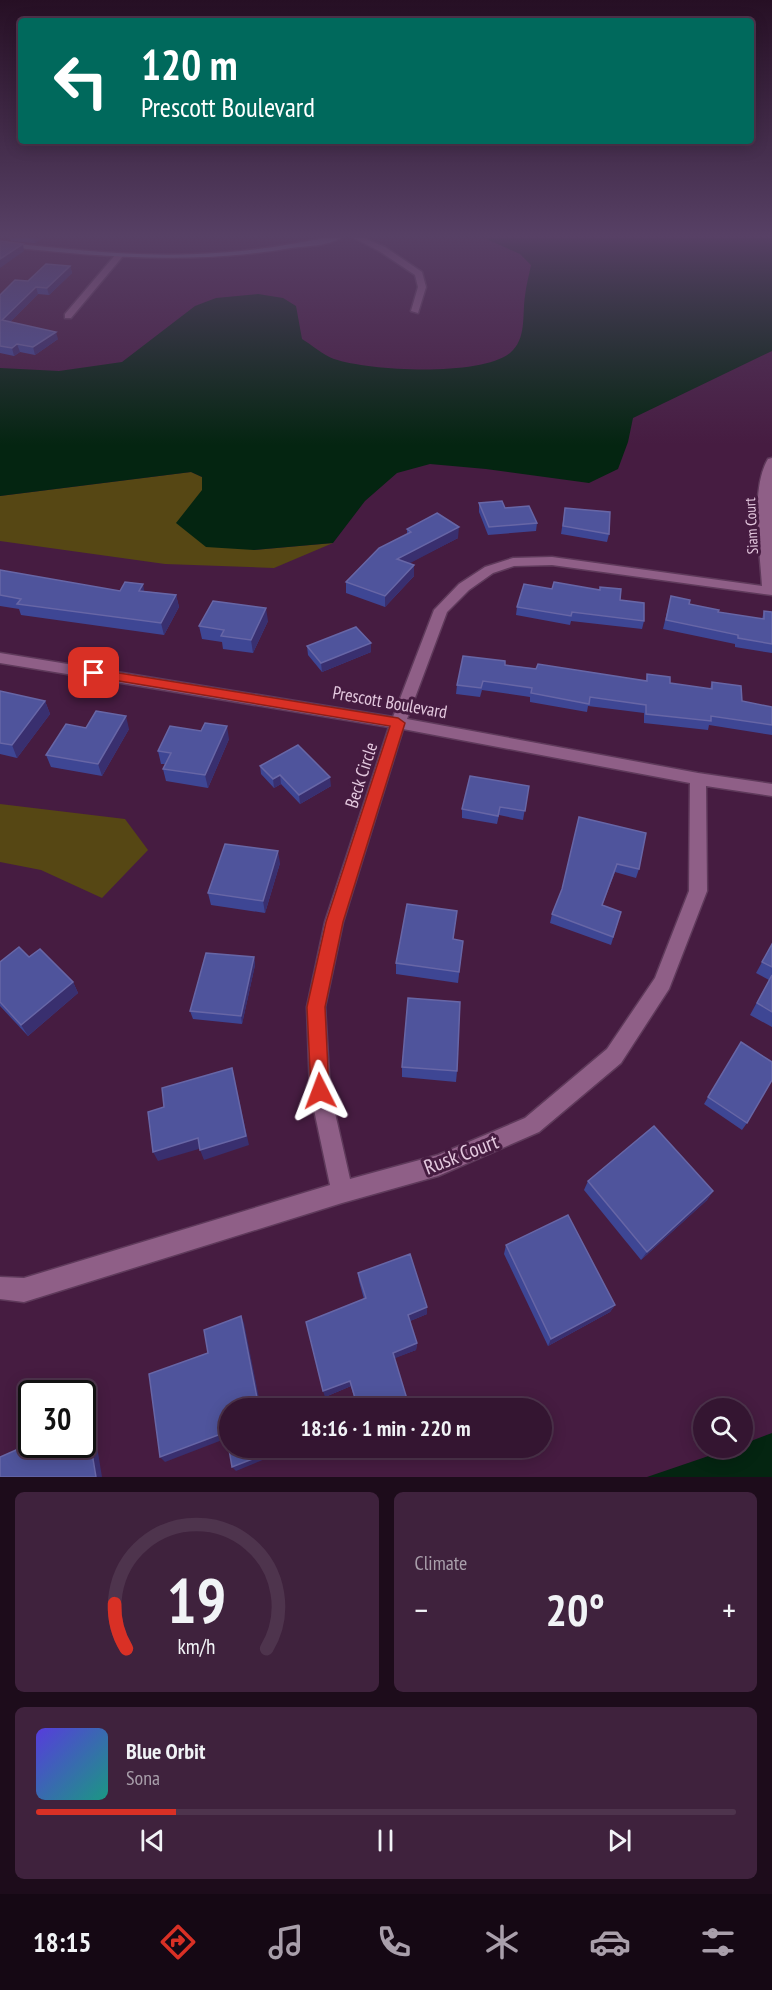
<!DOCTYPE html>
<meta charset="utf-8">
<style>
body{margin:0;font-family:"PT Sans Narrow",sans-serif;background:#3f223d;color:#f1f3f6;height:100vh;display:flex;flex-direction:column;font-size:22px;white-space:nowrap}
*{box-sizing:border-box;margin:0}
p{font-size:20px;color:#a99fab}
.icon{flex:none;width:33px;height:33px;fill:none;stroke:currentColor;stroke-width:2;stroke-linecap:round;stroke-linejoin:round}
.map{position:relative;height:1477px;overflow:hidden}
.panel{display:flex;flex-direction:column;gap:15px;padding:15px;background:#1d0c1b;flex:1}
.panel>*{flex:none}
.top-card{position:absolute;left:18px;top:18px;width:736px;height:126px;border-radius:6px;box-shadow:0 3px 15px #0003,0 0 0 2px #4e344d;background:#00695c;color:#fff;overflow:hidden}
.buttons{position:absolute;left:693px;top:1398px;display:grid;gap:12px}
.buttons a{display:grid;place-items:center;width:60px;height:60px;border-radius:50%;background:#341531;box-shadow:0 3px 15px #0003,0 0 0 2px #4e344d;font-size:30px}
.speed{position:absolute;left:18px;top:1380px;display:flex;gap:12px;font-size:30px;font-weight:700;text-align:center}
.speed>*{display:grid;place-content:center;width:78px;height:78px;border-radius:50%;background:#341531;box-shadow:0 3px 15px #0003,0 0 0 2px #4e344d;line-height:1}
.speed .limit{border:3px solid #111;border-radius:9px;background:#fff;color:#111}
.pin{position:absolute;display:grid;place-items:center;width:51px;height:51px;color:#fff;margin:-26px;border-radius:12px;box-shadow:0 3px 9px #0006}
.me{position:absolute;width:66px;margin:-33px;rotate:357deg;stroke-linejoin:round;filter:drop-shadow(0 0 4px #0008)}
.turn{display:flex;align-items:center;gap:21px;height:126px;padding:0 24px;font-size:27px}
.turn .icon{width:78px;height:78px;stroke-width:2.5}
.turn b{display:block;font-size:42px;line-height:51px}
.big{font-size:45px;font-weight:600;line-height:1.1}
.panel .tile{flex:1;display:flex;flex-direction:column;justify-content:center;gap:9px;min-width:0;padding:0 21px;border-radius:9px;background:#3f223d}
.panel .dial{align-items:center;gap:0}
.dial svg{height:156px;overflow:visible;fill:none;stroke:#4e344d;stroke-width:7;stroke-linecap:round;text-anchor:middle}
.dial text{fill:#f1f3f6;stroke:none}
.song{display:flex;align-items:center;gap:18px}
.cover{width:72px;height:72px;border-radius:9px;background:linear-gradient(135deg,hsl(250 70% 55%),hsl(170 70% 35%))}
.played{height:6px;border-radius:3px;background:linear-gradient(90deg,#d93025 20%,#4e344d 20%)}
.keys{display:flex;justify-content:space-around;direction:ltr}
.heat{display:flex;justify-content:space-between;align-items:center;font-size:33px;direction:ltr}
.panel .tiles{flex:1;display:grid;gap:15px;grid-template-columns:1fr 1fr}
.tile:last-child{grid-column:span 2}
.trip{position:absolute;left:219px;top:1398px;width:333px;height:60px;border-radius:30px;background:#341531;box-shadow:0 3px 15px #0003,0 0 0 2px #4e344d;font-weight:600;line-height:60px;text-align:center}
.tab-bar{display:flex;height:96px;justify-content:space-around;align-items:center;background:#150814;color:#a99fab}
.tab-bar .icon{width:42px;height:42px}
.tab-bar .on{color:#d93025}
.tab-bar b{font-size:27px;color:#f1f3f6}
.map>svg:first-child{display:block}
</style>
<div class="map">
<svg width="772" height="1477" viewBox="0 0 772 1477">
<rect width="100%" height="100%" fill="#461c41"/>
<!-- green -->
<g fill="#564714">
<path d="M 191,472 L 202,477 L 203,490 L 254,550 L 333,543 L 274,568 L 165,564 L 0,541 L 0,496 Z"/>
<path d="M 0,804 L 125,819 L 148,850 L 102,898 L 41,870 L 0,862 Z"/>
</g>
<!-- water -->
<g fill="#042511">
<path d="M 484,238 L 772,238 L 772,351 L 633,418 L 628,442 L 618,469 L 589,483 L 486,469 L 430,464 L 397,473 L 365,501 L 333,543 L 254,550 L 206,547 L 176,523 L 202,490 L 202,477 L 191,472 L 0,496 L 0,368 L 59,371 L 122,362 L 195,306 L 216,298 L 258,294 L 283,298 L 296,306 L 302,339 C 312,345 323,355 334,359 C 370,371 479,377 510,353 C 527,339 522,315 525,296 C 526,286 529,275 531,265 L 520,254 Z"/>
<path d="M 772,1433 L 772,1477 L 647,1477 L 732,1448 L 742,1448 L 743,1444 Z"/>
</g>
<g fill="none" stroke-linecap="round" stroke-linejoin="round">
<!-- street casing -->
<g stroke="#5f3a5b" stroke-width="3">
<g id="street">
<path d="M 354,238 L 364,238 L 385,247 L 422,272 L 426,287 L 418,313 L 411,311 L 418,287 L 415,275 L 379,251 Z"/>
<path d="M 116,254 L 123,256 L 71,318 L 65,318 L 65,314 Z"/>
<path d="M 772,458 L 772,595 L 552,565 L 514,566 L 493,573 L 469,590 L 447,612 L 407,719 L 698,773 L 772,784 L 772,796 L 706,786 L 707,891 L 669,989 L 621,1063 L 539,1132 L 438,1176 L 342,1203 L 24,1302 L 0,1299 L 0,1277 L 24,1278 L 330,1185 L 310,1091 L 307,1007 L 325,922 L 389,727 L 0,663 L 0,653 L 393,717 L 434,610 L 459,584 L 485,567 L 513,558 L 552,557 L 762,586 C 760,550 750,489 768,459 ZM 403,729 L 690,783 L 689,891 L 655,978 L 607,1049 L 525,1118 L 438,1155 L 350,1179 L 330,1091 L 325,1007 L 343,922 Z"/>
</g>
</g>
<!-- secondary casing -->
<g stroke="#5f3a5b" stroke-width="3">
<path id="secondary" d="M 325,238 L 340,238 C 328,246 306,246 291,248 C 191,265 100,257 0,246 L 0,242 C 66,249 131,257 197,254 C 240,253 283,246 325,238 Z"/>
</g>
<!-- street -->
<use href="#street" fill="#8f5f87" fill-rule="evenodd"/>
<!-- secondary -->
<use href="#secondary" fill="#7a7ea1" fill-rule="evenodd"/>
</g>
<!-- wall -->
<g fill="#3e4694">
<path d="M 10,238 L 43,238 L 35,243 L 11,241 Z"/>
<path d="M 70,266 L 72,273 L 49,295 L 38,294 L 10,322 L 58,339 L 35,355 L 20,352 L 14,356 L 0,353 L 0,295 L 28,281 Z"/>
<path d="M 479,503 L 505,508 L 537,523 L 536,531 L 488,535 L 479,512 Z"/>
<path d="M 565,508 L 609,534 L 607,542 L 561,534 Z"/>
<path d="M 407,529 L 458,538 L 409,563 L 414,565 L 414,576 L 385,607 L 346,593 L 346,582 L 407,534 Z"/>
<path d="M 0,570 L 120,591 L 144,591 L 176,595 L 179,607 L 164,635 L 21,615 L 19,609 L 0,606 Z"/>
<path d="M 671,596 L 689,604 L 718,612 L 762,619 L 764,611 L 772,612 L 772,653 L 735,647 L 735,644 L 663,629 Z"/>
<path d="M 620,600 L 644,621 L 642,629 L 571,621 L 570,625 L 516,615 L 517,607 Z"/>
<path d="M 268,621 L 253,653 L 223,649 L 222,642 L 202,639 L 199,626 Z"/>
<path d="M 371,643 L 371,652 L 322,672 L 308,655 L 307,646 Z"/>
<path d="M 505,665 L 646,681 L 647,674 L 670,683 L 710,689 L 712,682 L 742,701 L 772,707 L 772,735 L 709,725 L 708,730 L 644,723 L 644,713 L 588,706 L 587,712 L 530,702 L 530,697 L 482,690 L 480,697 L 456,694 L 457,685 Z"/>
<path d="M 0,691 L 45,701 L 50,714 L 17,758 L 0,754 Z"/>
<path d="M 86,728 L 129,729 L 102,776 L 51,767 L 46,755 Z"/>
<path d="M 229,739 L 208,788 L 166,781 L 163,769 L 165,764 L 161,764 L 158,751 Z"/>
<path d="M 260,766 L 331,786 L 300,804 L 281,784 L 274,788 L 261,774 Z"/>
<path d="M 529,786 L 523,820 L 499,815 L 497,824 L 462,818 L 462,809 Z"/>
<path d="M 579,817 L 639,869 L 636,878 L 615,872 L 602,906 L 621,912 L 611,945 L 550,923 L 552,914 L 562,889 Z"/>
<path d="M 280,863 L 265,913 L 211,905 L 208,893 Z"/>
<path d="M 457,911 L 453,940 L 463,941 L 458,983 L 396,974 L 396,963 Z"/>
<path d="M 772,944 L 772,1027 L 750,1015 L 769,980 L 756,973 Z"/>
<path d="M 29,957 L 73,982 L 78,993 L 28,1036 L 0,1006 L 0,962 Z"/>
<path d="M 254,957 L 255,965 L 242,1024 L 193,1019 L 190,1011 Z"/>
<path d="M 741,1042 L 747,1123 L 742,1130 L 704,1104 Z"/>
<path d="M 402,1067 L 457,1071 L 456,1082 L 402,1077 Z"/>
<path d="M 588,1181 L 713,1191 L 707,1200 L 641,1260 L 584,1190 Z"/>
<path d="M 506,1245 L 615,1305 L 610,1312 L 548,1346 L 504,1254 Z"/>
<path d="M 358,1273 L 427,1314 L 410,1321 L 417,1343 L 416,1350 L 394,1358 L 407,1399 L 406,1405 L 397,1408 L 357,1408 L 351,1386 L 325,1397 L 364,1299 L 359,1281 Z"/>
</g>
<!-- shaded-wall -->
<g fill="#392f6f">
<path d="M 34,238 L 43,238 L 35,243 Z"/>
<path d="M 23,244 L 24,251 L 0,268 L 0,259 Z"/>
<path d="M 70,266 L 72,273 L 49,295 L 47,288 Z"/>
<path d="M 36,287 L 38,294 L 4,328 L 2,320 Z"/>
<path d="M 56,332 L 58,339 L 35,355 L 33,347 Z"/>
<path d="M 17,344 L 20,352 L 14,356 L 12,348 Z"/>
<path d="M 459,527 L 458,538 L 397,570 L 397,559 Z"/>
<path d="M 414,565 L 414,576 L 385,607 L 385,596 Z"/>
<path d="M 143,584 L 145,596 L 139,591 Z"/>
<path d="M 176,595 L 179,607 L 164,635 L 161,623 Z"/>
<path d="M 266,608 L 268,621 L 253,653 L 251,640 Z"/>
<path d="M 371,643 L 371,652 L 322,672 L 321,663 Z"/>
<path d="M 45,701 L 50,714 L 17,758 L 12,745 Z"/>
<path d="M 126,716 L 129,729 L 102,776 L 98,764 Z"/>
<path d="M 227,726 L 229,739 L 208,788 L 205,775 Z"/>
<path d="M 280,775 L 281,784 L 274,788 L 273,779 Z"/>
<path d="M 330,777 L 331,786 L 300,804 L 299,795 Z"/>
<path d="M 278,851 L 280,863 L 265,913 L 263,901 Z"/>
<path d="M 254,957 L 255,965 L 242,1024 L 241,1016 Z"/>
<path d="M 73,982 L 78,993 L 28,1036 L 21,1025 Z"/>
<path d="M 232,1068 L 249,1145 L 204,1160 L 200,1150 Z"/>
<path d="M 198,1138 L 202,1148 L 158,1161 L 153,1152 Z"/>
<path d="M 713,1191 L 707,1200 L 641,1260 L 647,1252 Z"/>
<path d="M 615,1305 L 610,1312 L 548,1346 L 551,1339 Z"/>
<path d="M 427,1307 L 427,1314 L 408,1322 L 408,1315 Z"/>
<path d="M 241,1316 L 244,1323 L 261,1408 L 259,1408 Z"/>
<path d="M 417,1343 L 416,1350 L 393,1359 L 393,1353 Z"/>
<path d="M 350,1381 L 351,1386 L 325,1397 L 323,1391 Z"/>
<path d="M 407,1399 L 406,1405 L 397,1408 L 384,1408 Z"/>
<path d="M 86,1417 L 93,1422 L 102,1477 L 96,1477 Z"/>
<path d="M 226,1432 L 230,1437 L 165,1462 L 160,1457 Z"/>
<path d="M 267,1448 L 268,1448 L 270,1457 L 236,1471 L 232,1467 Z"/>
</g>
<!-- building -->
<g fill="#4f549c" stroke="#6766a6" stroke-width="1.5">
<path d="M 0,241 L 23,244 L 0,259 Z"/>
<path d="M 46,264 L 70,266 L 47,288 L 36,287 L 2,320 L 56,332 L 33,347 L 17,344 L 12,348 L 0,346 L 0,295 L 15,280 L 28,281 Z"/>
<path d="M 502,501 L 505,508 L 529,506 L 537,523 L 489,527 L 479,503 Z"/>
<path d="M 565,508 L 610,512 L 609,534 L 563,526 Z"/>
<path d="M 437,513 L 459,527 L 397,559 L 414,565 L 385,596 L 346,582 L 379,548 L 411,532 L 407,529 Z"/>
<path d="M 0,570 L 120,591 L 125,582 L 143,584 L 139,591 L 176,595 L 161,623 L 17,604 L 21,599 L 0,595 Z"/>
<path d="M 554,582 L 600,590 L 600,587 L 621,589 L 620,600 L 644,603 L 644,621 L 572,612 L 571,616 L 517,607 L 524,584 L 552,589 Z"/>
<path d="M 671,596 L 690,600 L 689,604 L 719,610 L 718,612 L 764,619 L 764,611 L 772,612 L 772,644 L 738,638 L 738,635 L 666,620 Z"/>
<path d="M 213,601 L 266,608 L 251,640 L 221,636 L 224,630 L 199,626 Z"/>
<path d="M 356,627 L 371,643 L 321,663 L 307,646 Z"/>
<path d="M 463,656 L 505,661 L 505,665 L 536,669 L 538,664 L 647,681 L 647,674 L 670,677 L 670,683 L 712,689 L 712,682 L 741,686 L 742,701 L 772,707 L 772,725 L 711,716 L 711,721 L 646,714 L 646,705 L 590,697 L 589,704 L 531,693 L 532,688 L 483,681 L 481,688 L 457,685 Z"/>
<path d="M 0,691 L 45,701 L 12,745 L 0,743 Z"/>
<path d="M 96,711 L 126,716 L 98,764 L 46,755 L 66,724 L 86,728 Z"/>
<path d="M 205,723 L 227,726 L 205,775 L 163,769 L 171,753 L 158,751 L 170,726 L 201,731 Z"/>
<path d="M 298,745 L 330,777 L 299,795 L 280,775 L 273,779 L 260,766 Z"/>
<path d="M 470,776 L 529,786 L 525,811 L 500,807 L 498,816 L 462,809 Z"/>
<path d="M 579,817 L 646,833 L 639,869 L 617,864 L 602,905 L 621,912 L 613,937 L 552,914 L 562,889 Z"/>
<path d="M 225,844 L 278,851 L 263,901 L 208,893 Z"/>
<path d="M 407,904 L 457,911 L 453,939 L 463,941 L 459,972 L 396,963 Z"/>
<path d="M 772,944 L 772,967 L 762,962 Z"/>
<path d="M 19,947 L 29,957 L 40,949 L 73,982 L 21,1025 L 0,1002 L 0,962 Z"/>
<path d="M 206,953 L 254,957 L 241,1016 L 190,1011 Z"/>
<path d="M 772,975 L 772,1012 L 757,1003 Z"/>
<path d="M 408,998 L 460,1002 L 457,1071 L 402,1067 Z"/>
<path d="M 741,1042 L 772,1062 L 772,1080 L 747,1123 L 708,1097 Z"/>
<path d="M 232,1068 L 246,1136 L 200,1150 L 198,1138 L 153,1152 L 148,1112 L 164,1107 L 162,1088 Z"/>
<path d="M 654,1126 L 713,1191 L 647,1252 L 588,1181 Z"/>
<path d="M 568,1215 L 615,1305 L 551,1339 L 506,1245 Z"/>
<path d="M 410,1254 L 427,1307 L 408,1315 L 417,1343 L 393,1353 L 407,1399 L 384,1408 L 358,1408 L 350,1381 L 323,1391 L 306,1322 L 366,1298 L 358,1273 Z"/>
<path d="M 241,1316 L 259,1408 L 230,1408 L 230,1448 L 267,1448 L 268,1453 L 232,1467 L 226,1432 L 160,1457 L 149,1374 L 208,1353 L 204,1330 Z"/>
<path d="M 86,1417 L 96,1477 L 0,1477 L 0,1457 L 32,1443 L 32,1444 L 82,1444 L 82,1419 Z"/>
</g>
<!-- sky -->
<linearGradient id="sky" x2="0" y2="1"><stop stop-color="#260f24"/><stop offset="0.53" stop-color="#574065"/><stop offset="1" stop-color="#574065" stop-opacity="0"/></linearGradient>
<rect width="772" height="445" fill="url(#sky)"/>
<!-- route -->
<path fill="#d93025" stroke="#8d1f18" stroke-width="1.5" d="M 94,669 L 398,718 L 405,723 L 343,922 L 325,1007 L 329,1091 L 326,1097 L 320,1100 L 313,1097 L 311,1091 L 307,1007 L 326,922 L 390,726 L 89,676 L 87,673 Z"/>
<g text-anchor="middle" dominant-baseline="central" stroke-width="6" stroke-linejoin="round" paint-order="stroke">
<!-- far-street labels -->
<g font-size="15" fill="#e4c9df" stroke="#461c41">
<text transform="translate(751 526) rotate(-93)">Siam Court</text>
</g>
<!-- street labels -->
<g font-size="18" fill="#e4c9df" stroke="#461c41">
<text transform="translate(390 702) rotate(10)">Prescott Boulevard</text>
<text transform="translate(361 775) rotate(-72)">Beck Circle</text>
</g>
<!-- near-street labels -->
<g font-size="21" fill="#e4c9df" stroke="#461c41">
<text transform="translate(461 1154) rotate(-21)">Rusk Court</text>
</g>
</g>
</svg>
<div class="buttons">
<a><svg class="icon" aria-label="search" viewBox="0 0 24 24"><circle cx="10" cy="10" r="6"/><path d="M15 15l6 6"/></svg></a>
</div>
<div class="speed"><div class="limit">30</div></div>
<div class="pin" style="left:94px;top:673px;background:#d93025"><svg class="icon" aria-label="arrive" viewBox="0 0 24 24"><path d="M6 21V4h12l-3 4 3 4H6"/></svg></div>
<svg class="me" style="left:320px;top:1091px" viewBox="-20 -20 40 40"><path d="M0-17L14 15 0 8-14 15z" fill="#d93025" stroke="#fff" stroke-width="4"/></svg>
<div class="trip">18:16 · 1 min · 220 m</div>
<div class="top-card">
<div class="turn"><svg class="icon" aria-label="left" viewBox="0 0 24 24"><path d="M17 20v-9H6M10 6l-5 5 5 5"/></svg><div><b>120 m</b>Prescott Boulevard</div></div>
</div>
</div>
<section class="panel">
<div class="tiles">
<div class="tile dial"><svg viewBox="0 0 100 80">
<path d="M14 69A42 42 0 1 1 86 69"/>
<path d="M14 69A42 42 0 0 1 8 46" stroke="#d93025"/>
<text x="50" y="56" font-size="32" font-weight="700">19</text>
<text x="50" y="72" font-size="11">km/h</text>
</svg></div>
<div class="tile"><p>Climate</p>
<div class="heat"><a>−</a><b class="big">20°</b><a>+</a></div>
</div>
<div class="tile">
<div class="song"><i class="cover"></i><div><b>Blue Orbit</b><p>Sona</p></div></div>
<div class="played"></div>
<div class="keys"><svg class="icon" aria-label="previous" viewBox="0 0 24 24"><path d="M18 5L8 12l10 7zM5 5v14"/></svg><svg class="icon" aria-label="pause" viewBox="0 0 24 24"><path d="M8 5v14M16 5v14"/></svg><svg class="icon" aria-label="next" viewBox="0 0 24 24"><path d="M6 5l10 7-10 7zM19 5v14"/></svg></div>
</div>
</div>
</section>
<nav class="tab-bar">
<b>18:15</b>
<svg class="icon on" aria-label="directions" viewBox="0 0 24 24"><path d="M12 3l9 9-9 9-9-9zM9 14v-3h6M13 9l2 2-2 2"/></svg>
<svg class="icon" aria-label="music" viewBox="0 0 24 24"><path d="M9 18V5l10-2v13"/><circle cx="6" cy="18" r="3"/><circle cx="16" cy="16" r="3"/></svg>
<svg class="icon" aria-label="phone" viewBox="0 0 24 24"><path d="M5 4h4l2 5-3 2q2 4 5 5l2-3 5 2v4C11 20 4 13 5 4z"/></svg>
<svg class="icon" aria-label="climate" viewBox="0 0 24 24"><path d="M12 3v18M4 7l16 10M4 17L20 7"/></svg>
<svg class="icon" aria-label="car" viewBox="0 0 24 24"><path d="M5 17H2v-5l4-1 3-4h7l3 4 3 1v5h-3M9 17h6M6 11h13"/><circle cx="7" cy="17" r="2"/><circle cx="17" cy="17" r="2"/></svg>
<svg class="icon" aria-label="filters" viewBox="0 0 24 24"><path d="M4 7h16M4 17h16"/><circle cx="9" cy="7" r="2"/><circle cx="15" cy="17" r="2"/></svg>
</nav>
